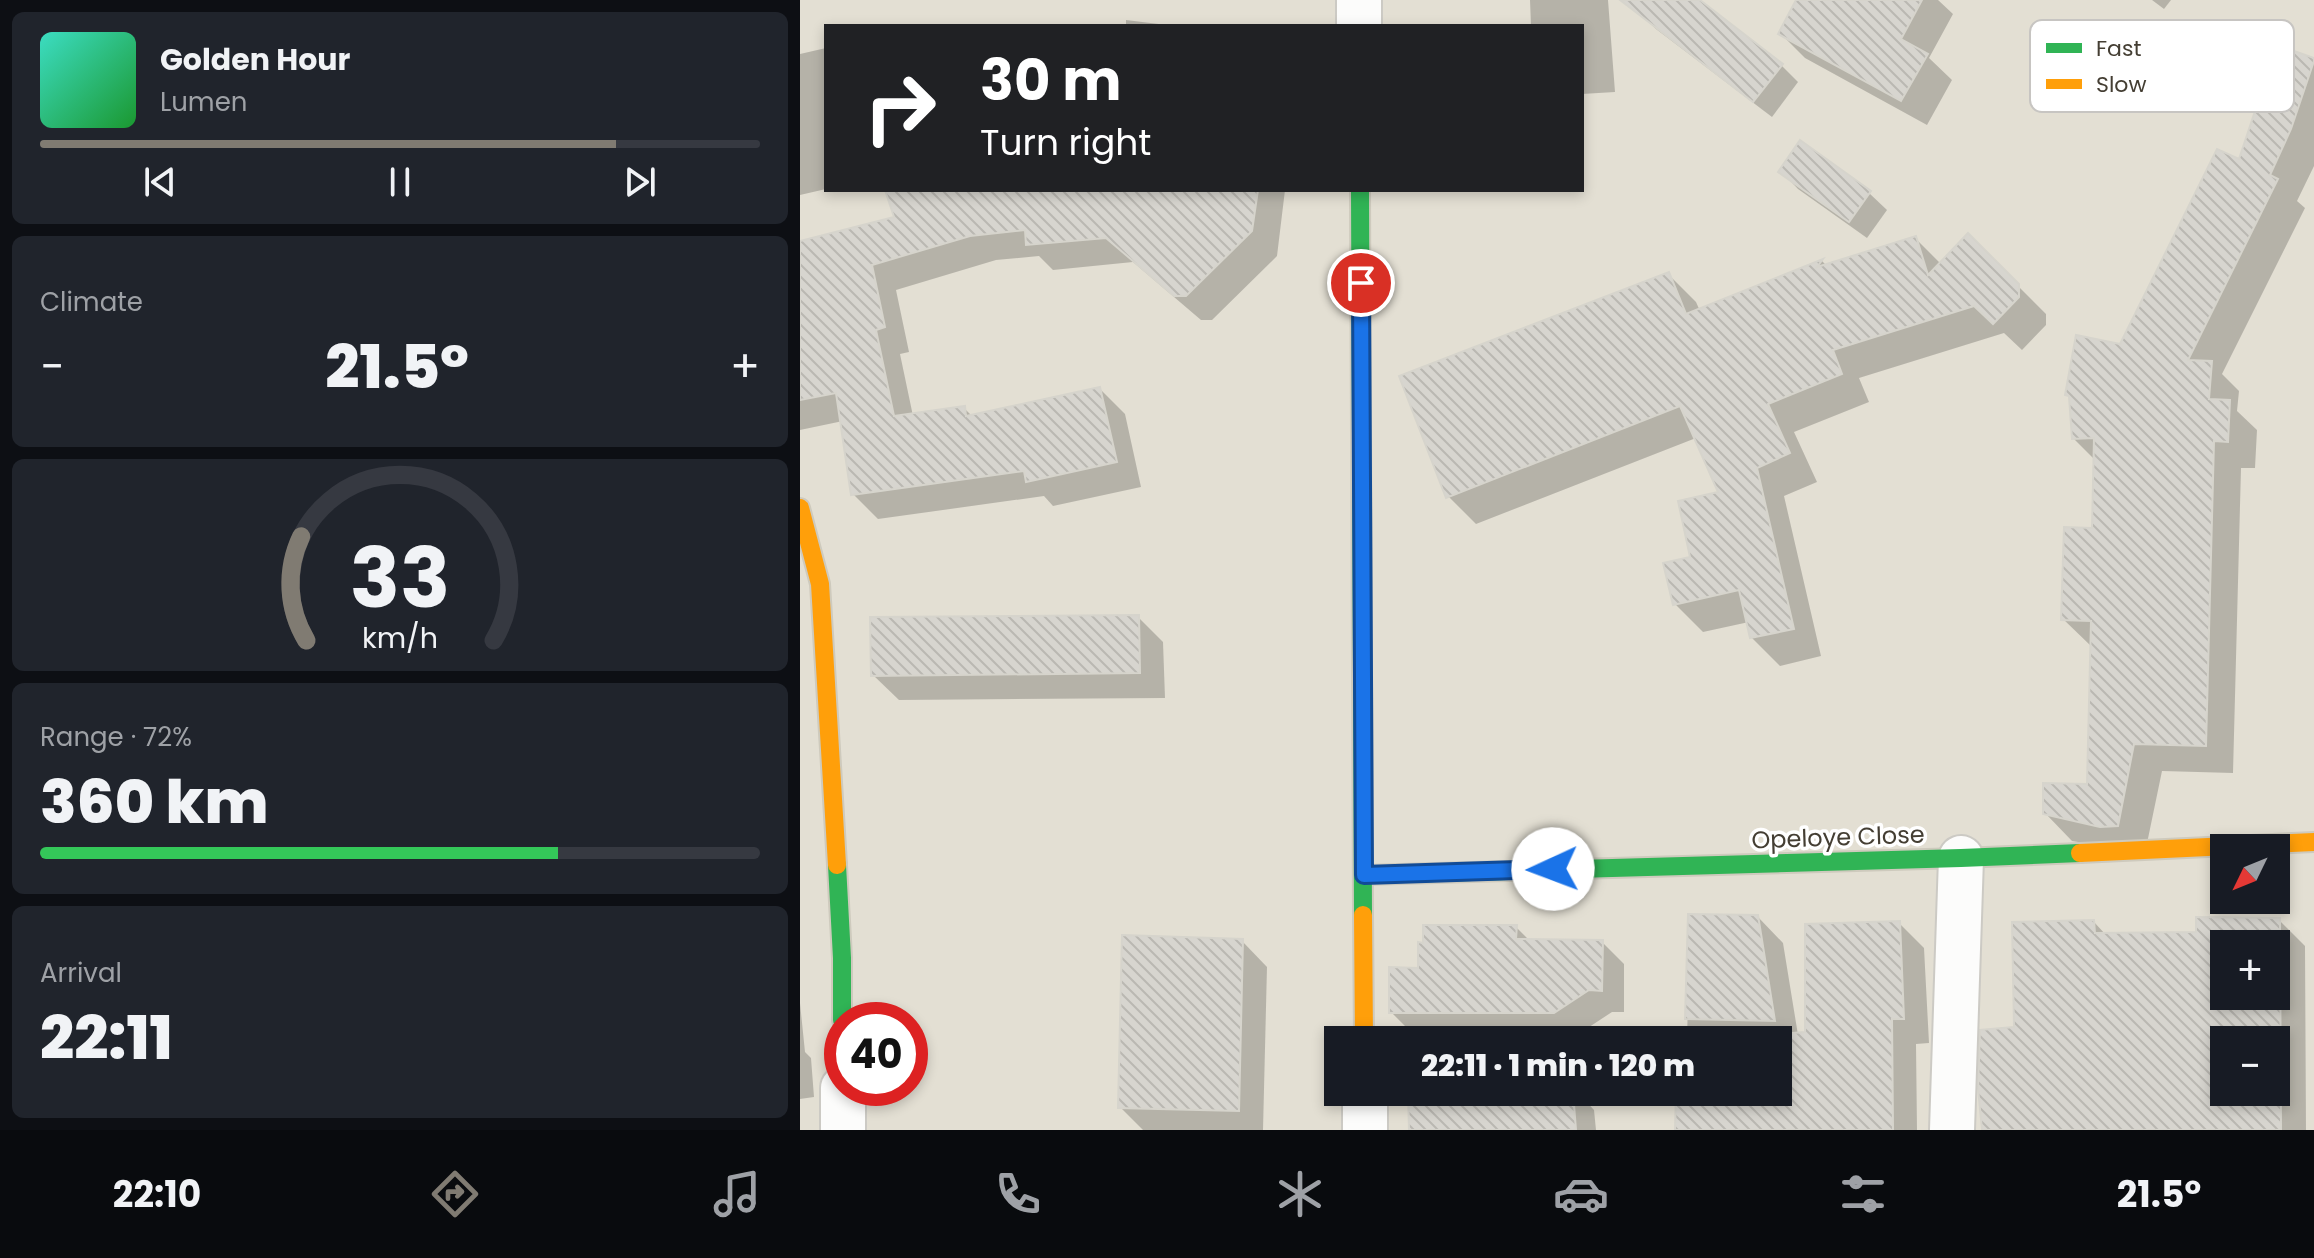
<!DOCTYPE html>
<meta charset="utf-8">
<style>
body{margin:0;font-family:Poppins,sans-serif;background:#20242c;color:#f1f3f6;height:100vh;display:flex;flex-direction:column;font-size:30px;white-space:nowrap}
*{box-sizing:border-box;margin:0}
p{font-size:26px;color:#9ea1a6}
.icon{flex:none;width:44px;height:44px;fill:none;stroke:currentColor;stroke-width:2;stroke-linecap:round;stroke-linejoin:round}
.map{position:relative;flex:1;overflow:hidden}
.details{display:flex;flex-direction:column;gap:12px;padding:12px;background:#0d0f14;width:800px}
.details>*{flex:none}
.guide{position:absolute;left:24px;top:24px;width:760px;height:168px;border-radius:0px;box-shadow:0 4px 12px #0003;background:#202124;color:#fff;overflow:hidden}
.needle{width:52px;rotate:227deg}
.controls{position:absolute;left:1410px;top:834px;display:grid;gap:16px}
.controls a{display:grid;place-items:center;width:80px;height:80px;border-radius:0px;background:#171b24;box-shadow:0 4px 12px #0003;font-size:40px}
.speed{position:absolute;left:24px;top:1002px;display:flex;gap:16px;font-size:40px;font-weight:700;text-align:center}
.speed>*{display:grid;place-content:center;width:104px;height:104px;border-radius:50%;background:#171b24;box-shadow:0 4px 12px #0003;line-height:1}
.speed .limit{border:12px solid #d22;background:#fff;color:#111}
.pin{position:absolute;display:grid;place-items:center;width:68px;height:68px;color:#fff;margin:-34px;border:4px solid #fff;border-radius:50%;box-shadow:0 2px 8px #0007}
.me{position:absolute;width:88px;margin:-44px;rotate:268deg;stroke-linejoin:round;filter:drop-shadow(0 0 6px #0008)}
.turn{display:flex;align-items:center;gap:28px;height:168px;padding:0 24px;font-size:36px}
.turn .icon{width:104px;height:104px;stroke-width:2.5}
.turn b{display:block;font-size:56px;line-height:68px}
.big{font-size:60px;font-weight:800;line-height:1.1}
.details .card{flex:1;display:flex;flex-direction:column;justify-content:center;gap:12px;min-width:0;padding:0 28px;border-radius:12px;background:#20242c}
.details .dial{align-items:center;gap:0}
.dial svg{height:208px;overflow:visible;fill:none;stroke:#363941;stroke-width:7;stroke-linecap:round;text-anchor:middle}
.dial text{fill:#f1f3f6;stroke:none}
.song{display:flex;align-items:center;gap:24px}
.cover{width:96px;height:96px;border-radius:12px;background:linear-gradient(135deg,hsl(170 70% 55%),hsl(130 70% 35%))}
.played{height:8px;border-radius:4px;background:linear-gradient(90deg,#807b72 80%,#363941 80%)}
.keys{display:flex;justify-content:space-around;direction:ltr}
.heat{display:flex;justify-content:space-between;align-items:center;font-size:44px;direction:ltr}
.charge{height:12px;border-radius:6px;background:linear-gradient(90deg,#34c759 72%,#363941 0)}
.trip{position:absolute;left:524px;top:1026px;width:468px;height:80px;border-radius:0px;background:#171b24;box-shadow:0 4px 12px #0003;font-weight:800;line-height:80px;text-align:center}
.menu{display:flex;height:128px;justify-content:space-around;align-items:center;background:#090b0e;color:#9ea1a6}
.menu .icon{width:56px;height:56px}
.menu .current{color:#807b72}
.menu b{font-size:36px;color:#f1f3f6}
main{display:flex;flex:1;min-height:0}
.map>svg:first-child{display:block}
</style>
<main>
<section class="details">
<div class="card">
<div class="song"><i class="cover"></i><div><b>Golden Hour</b><p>Lumen</p></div></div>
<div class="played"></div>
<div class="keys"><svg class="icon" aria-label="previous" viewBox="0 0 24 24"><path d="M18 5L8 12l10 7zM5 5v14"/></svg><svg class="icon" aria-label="pause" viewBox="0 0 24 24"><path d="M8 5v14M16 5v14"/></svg><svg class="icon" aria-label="next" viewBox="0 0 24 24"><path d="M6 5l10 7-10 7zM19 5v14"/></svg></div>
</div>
<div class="card"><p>Climate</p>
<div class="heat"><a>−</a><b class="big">21.5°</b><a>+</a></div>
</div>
<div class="card dial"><svg viewBox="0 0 100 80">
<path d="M14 69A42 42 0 1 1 86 69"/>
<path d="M14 69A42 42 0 0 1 12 29" stroke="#807b72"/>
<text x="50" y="56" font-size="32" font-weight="700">33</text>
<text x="50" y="72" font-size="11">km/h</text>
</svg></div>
<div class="card"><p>Range · 72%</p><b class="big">360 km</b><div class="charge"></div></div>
<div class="card"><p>Arrival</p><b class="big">22:11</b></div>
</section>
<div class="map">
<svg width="1514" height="1130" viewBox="0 0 1514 1130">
<defs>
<pattern id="building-back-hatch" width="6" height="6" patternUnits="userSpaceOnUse" patternTransform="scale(2)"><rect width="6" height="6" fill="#d7d5cf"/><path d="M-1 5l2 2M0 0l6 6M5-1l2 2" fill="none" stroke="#bab8b2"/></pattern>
</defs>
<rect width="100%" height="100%" fill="#eeede6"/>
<!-- residential -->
<path fill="#e3dfd3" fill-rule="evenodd" d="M 0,0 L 1514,0 L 1514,1130 L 0,1130 ZM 26,26 L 782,26 L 782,190 L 26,190 ZM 1424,848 L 1476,848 L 1476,900 L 1424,900 ZM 1424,944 L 1476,944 L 1476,996 L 1424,996 ZM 42,1020 L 110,1020 L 110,1088 L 42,1088 ZM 538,1040 L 978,1040 L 978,1092 L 538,1092 ZM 1424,1040 L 1476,1040 L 1476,1092 L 1424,1092 Z"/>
<!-- shadow -->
<g fill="#0003" fill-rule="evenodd">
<path d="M 730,0 L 808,0 L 815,92 L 782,94 L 782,26 L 731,26 Z"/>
<path d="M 847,0 L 897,0 L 981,65 L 998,82 L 972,117 L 856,29 L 838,12 Z"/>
<path d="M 998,0 L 1138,0 L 1153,14 L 1129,58 L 1152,80 L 1127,125 L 1005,58 L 980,33 Z"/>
<path d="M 1352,0 L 1371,0 L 1364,9 Z"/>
<path d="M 326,20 L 375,26 L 326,26 Z"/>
<path d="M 26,48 L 26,189 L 0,195 L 0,54 Z"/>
<path d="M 1514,60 L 1514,166 L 1497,201 L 1505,208 L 1422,374 L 1439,391 L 1437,411 L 1457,430 L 1455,468 L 1441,468 L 1433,773 L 1362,771 L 1345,853 L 1272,841 L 1245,813 L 1289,786 L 1291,646 L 1263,619 L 1294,530 L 1295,460 L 1274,439 L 1272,399 L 1267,395 L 1322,346 L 1440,162 Z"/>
<path d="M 981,171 L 1069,193 L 1087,210 L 1067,238 L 998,189 Z"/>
<path d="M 88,190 L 485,190 L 477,256 L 412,320 L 401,320 L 333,262 L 253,270 L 239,256 L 196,260 L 96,290 L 109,352 L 100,354 L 113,416 L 164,408 L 173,417 L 300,389 L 325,414 L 341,487 L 253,506 L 244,496 L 78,519 L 53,494 L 43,421 L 0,430 L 0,243 L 96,218 Z"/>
<path d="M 1168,236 L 1246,314 L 1246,325 L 1222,350 L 1204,333 L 1059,378 L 1069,402 L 994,432 L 1017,482 L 984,496 L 1021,656 L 980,666 L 952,638 L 949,622 L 903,632 L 875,604 L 921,494 L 896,438 L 676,524 L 648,496 L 868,274 L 896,302 L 900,311 L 1022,261 L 1027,266 L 1115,238 L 1141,264 Z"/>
<path d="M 338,617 L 363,642 L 365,698 L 99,700 L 73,675 Z"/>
<path d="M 890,916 L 958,917 L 983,943 L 998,1035 L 1007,1034 L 1099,923 L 1124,948 L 1129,1043 L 1116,1044 L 1117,1130 L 877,1130 L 878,1092 L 978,1092 L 978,1040 L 887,1040 Z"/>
<path d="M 1479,920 L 1505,946 L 1506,1130 L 1184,1130 L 1216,1029 L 1294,922 L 1306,935 L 1398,934 ZM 1424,944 L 1476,944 L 1476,996 L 1424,996 ZM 1424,1040 L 1476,1040 L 1476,1092 L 1424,1092 Z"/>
<path d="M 716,927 L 730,941 L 802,942 L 824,964 L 824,1012 L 812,1012 L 777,1035 L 698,1034 L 698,1040 L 609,1040 L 609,1030 L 591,1012 L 620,970 Z"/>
<path d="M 442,941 L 467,967 L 463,1130 L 343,1130 L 320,1107 Z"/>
<path d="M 0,1003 L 5,1052 L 11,1058 L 14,1097 L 0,1099 Z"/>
<path d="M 610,1092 L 777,1092 L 794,1110 L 796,1130 L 611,1130 Z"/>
</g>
<!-- building -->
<g fill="url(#building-back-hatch)" stroke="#d6d4cc" stroke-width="2" fill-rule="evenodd">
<path d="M 820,0 L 900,0 L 983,64 L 953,102 Z"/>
<path d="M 996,0 L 1122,0 L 1101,39 L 1128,54 L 1101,101 L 978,34 Z"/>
<path d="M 1477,45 L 1514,58 L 1514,61 L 1491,129 L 1470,175 L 1478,179 L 1388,360 L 1412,361 L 1409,399 L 1430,400 L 1428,442 L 1414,441 L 1406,746 L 1334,744 L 1318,826 L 1300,827 L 1243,814 L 1243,783 L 1287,784 L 1291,621 L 1261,620 L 1264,527 L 1292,528 L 1294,438 L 1272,439 L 1269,396 L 1265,395 L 1276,335 L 1320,344 L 1417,149 L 1439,159 Z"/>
<path d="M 1000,140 L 1071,191 L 1049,222 L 978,172 Z"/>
<path d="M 85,190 L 458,190 L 452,231 L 386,296 L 374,296 L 306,238 L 226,245 L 225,230 L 170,236 L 72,265 L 85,327 L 76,330 L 94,416 L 165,406 L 166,416 L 300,387 L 317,462 L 226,482 L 224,471 L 51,495 L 36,393 L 0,400 L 0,241 L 94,217 Z"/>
<path d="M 1168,233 L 1219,284 L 1219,297 L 1193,324 L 1174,306 L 1033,350 L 1042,374 L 968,404 L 990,453 L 957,468 L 994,629 L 950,638 L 939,590 L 873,605 L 863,563 L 890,557 L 878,501 L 918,492 L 880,406 L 646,498 L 599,376 L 869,272 L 886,314 L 1023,259 L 1017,267 L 1116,236 L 1128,275 Z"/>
<path d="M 339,615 L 340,673 L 71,676 L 70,617 Z"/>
<path d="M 888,914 L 958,915 L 975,1021 L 885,1019 Z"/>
<path d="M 1396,917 L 1480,918 L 1481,1130 L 1182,1130 L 1178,1088 L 1180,1030 L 1214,1027 L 1212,922 L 1294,920 L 1295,933 L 1396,932 ZM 1424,944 L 1476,944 L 1476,996 L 1424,996 ZM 1424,1040 L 1476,1040 L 1476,1092 L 1424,1092 Z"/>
<path d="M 1100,921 L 1104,1019 L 1092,1019 L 1093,1130 L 875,1130 L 876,1092 L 978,1092 L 978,1034 L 1005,1032 L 1005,924 Z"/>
<path d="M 623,925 L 717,925 L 716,939 L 803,940 L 802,991 L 789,990 L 754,1013 L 589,1013 L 589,967 L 618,968 L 618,942 L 623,943 Z"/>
<path d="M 322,935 L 443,939 L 439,1111 L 318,1108 Z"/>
<path d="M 608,1092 L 773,1092 L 776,1130 L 609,1130 Z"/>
</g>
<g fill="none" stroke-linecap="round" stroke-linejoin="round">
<!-- street casing -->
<g stroke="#cccac4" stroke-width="48">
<g id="street">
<path d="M 559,0 L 559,26"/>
<path d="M 43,1088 L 43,1130"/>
<path d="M 565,1092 L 565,1130"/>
<path d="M 1152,1130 L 1161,858"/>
</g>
</g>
<!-- fast casing -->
<g stroke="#cecabd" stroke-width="22">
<g id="fast">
<path d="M 560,190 L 563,915"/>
<path d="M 37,865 L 42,958 L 42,1020"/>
<path d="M 564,875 L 1161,858 L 1280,853"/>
</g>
</g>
<!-- slow casing -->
<g stroke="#cecabd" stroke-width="22">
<g id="slow">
<path d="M 0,508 L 20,584 L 37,865"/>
<path d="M 1280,853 L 1514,842"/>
<path d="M 563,915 L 564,1040"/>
</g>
</g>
<!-- street -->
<use href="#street" stroke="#fcfcfb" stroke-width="44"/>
<!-- fast -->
<use href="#fast" stroke="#30b455" stroke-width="18"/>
<!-- slow -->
<use href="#slow" stroke="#ff9f0a" stroke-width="18"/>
</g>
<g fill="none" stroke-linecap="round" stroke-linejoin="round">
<!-- route casing -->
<g stroke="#114b97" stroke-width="20">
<path id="route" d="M 561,283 L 564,875 L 753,869"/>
</g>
<!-- route -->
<use href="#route" stroke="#1a73e8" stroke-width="14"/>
</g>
<g text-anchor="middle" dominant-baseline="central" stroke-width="7" stroke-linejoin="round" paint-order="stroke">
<!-- street labels -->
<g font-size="24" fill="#443e33" stroke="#fff">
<text transform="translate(1038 837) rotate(-2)">Opeloye Close</text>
</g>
</g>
<!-- legend -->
<rect x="1230" y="20" width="264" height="92" rx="12" fill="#fff" stroke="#c7c5c2" stroke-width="2"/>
<rect x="1246" y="43" width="36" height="10" fill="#30b455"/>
<rect x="1246" y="79" width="36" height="10" fill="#ff9f0a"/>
<g font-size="22" fill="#443e33">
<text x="1296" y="56">Fast</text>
<text x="1296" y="92">Slow</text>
</g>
</svg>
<div class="controls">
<a><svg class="needle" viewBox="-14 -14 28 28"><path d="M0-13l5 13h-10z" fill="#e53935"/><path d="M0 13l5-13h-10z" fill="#9ea1a6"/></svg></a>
<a>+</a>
<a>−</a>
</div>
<div class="speed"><div class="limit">40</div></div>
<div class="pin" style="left:561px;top:283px;background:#d93025"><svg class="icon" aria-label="arrive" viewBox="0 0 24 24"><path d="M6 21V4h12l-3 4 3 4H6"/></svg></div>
<svg class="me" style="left:753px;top:869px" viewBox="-20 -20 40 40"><circle r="19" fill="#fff"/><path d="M0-13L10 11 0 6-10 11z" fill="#1a73e8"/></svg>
<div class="trip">22:11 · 1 min · 120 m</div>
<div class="guide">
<div class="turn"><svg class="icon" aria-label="right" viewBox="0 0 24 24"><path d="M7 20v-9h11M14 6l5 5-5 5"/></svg><div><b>30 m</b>Turn right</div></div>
</div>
</div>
</main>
<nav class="menu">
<b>22:10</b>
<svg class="icon current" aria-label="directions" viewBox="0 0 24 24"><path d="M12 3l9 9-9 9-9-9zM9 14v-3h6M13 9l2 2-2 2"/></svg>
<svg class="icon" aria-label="music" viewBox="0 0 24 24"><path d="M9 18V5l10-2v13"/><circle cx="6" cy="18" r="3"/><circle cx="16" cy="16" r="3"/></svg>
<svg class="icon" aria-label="phone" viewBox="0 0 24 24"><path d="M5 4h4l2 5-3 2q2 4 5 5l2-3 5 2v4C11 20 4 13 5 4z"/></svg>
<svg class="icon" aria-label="climate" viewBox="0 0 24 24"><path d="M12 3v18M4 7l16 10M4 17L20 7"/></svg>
<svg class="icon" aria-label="car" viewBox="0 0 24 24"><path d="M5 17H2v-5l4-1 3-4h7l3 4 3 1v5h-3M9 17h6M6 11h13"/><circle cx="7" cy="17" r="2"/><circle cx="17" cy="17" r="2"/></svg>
<svg class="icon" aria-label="filters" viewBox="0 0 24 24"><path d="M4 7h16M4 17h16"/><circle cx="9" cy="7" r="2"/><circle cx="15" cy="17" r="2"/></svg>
<b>21.5°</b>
</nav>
